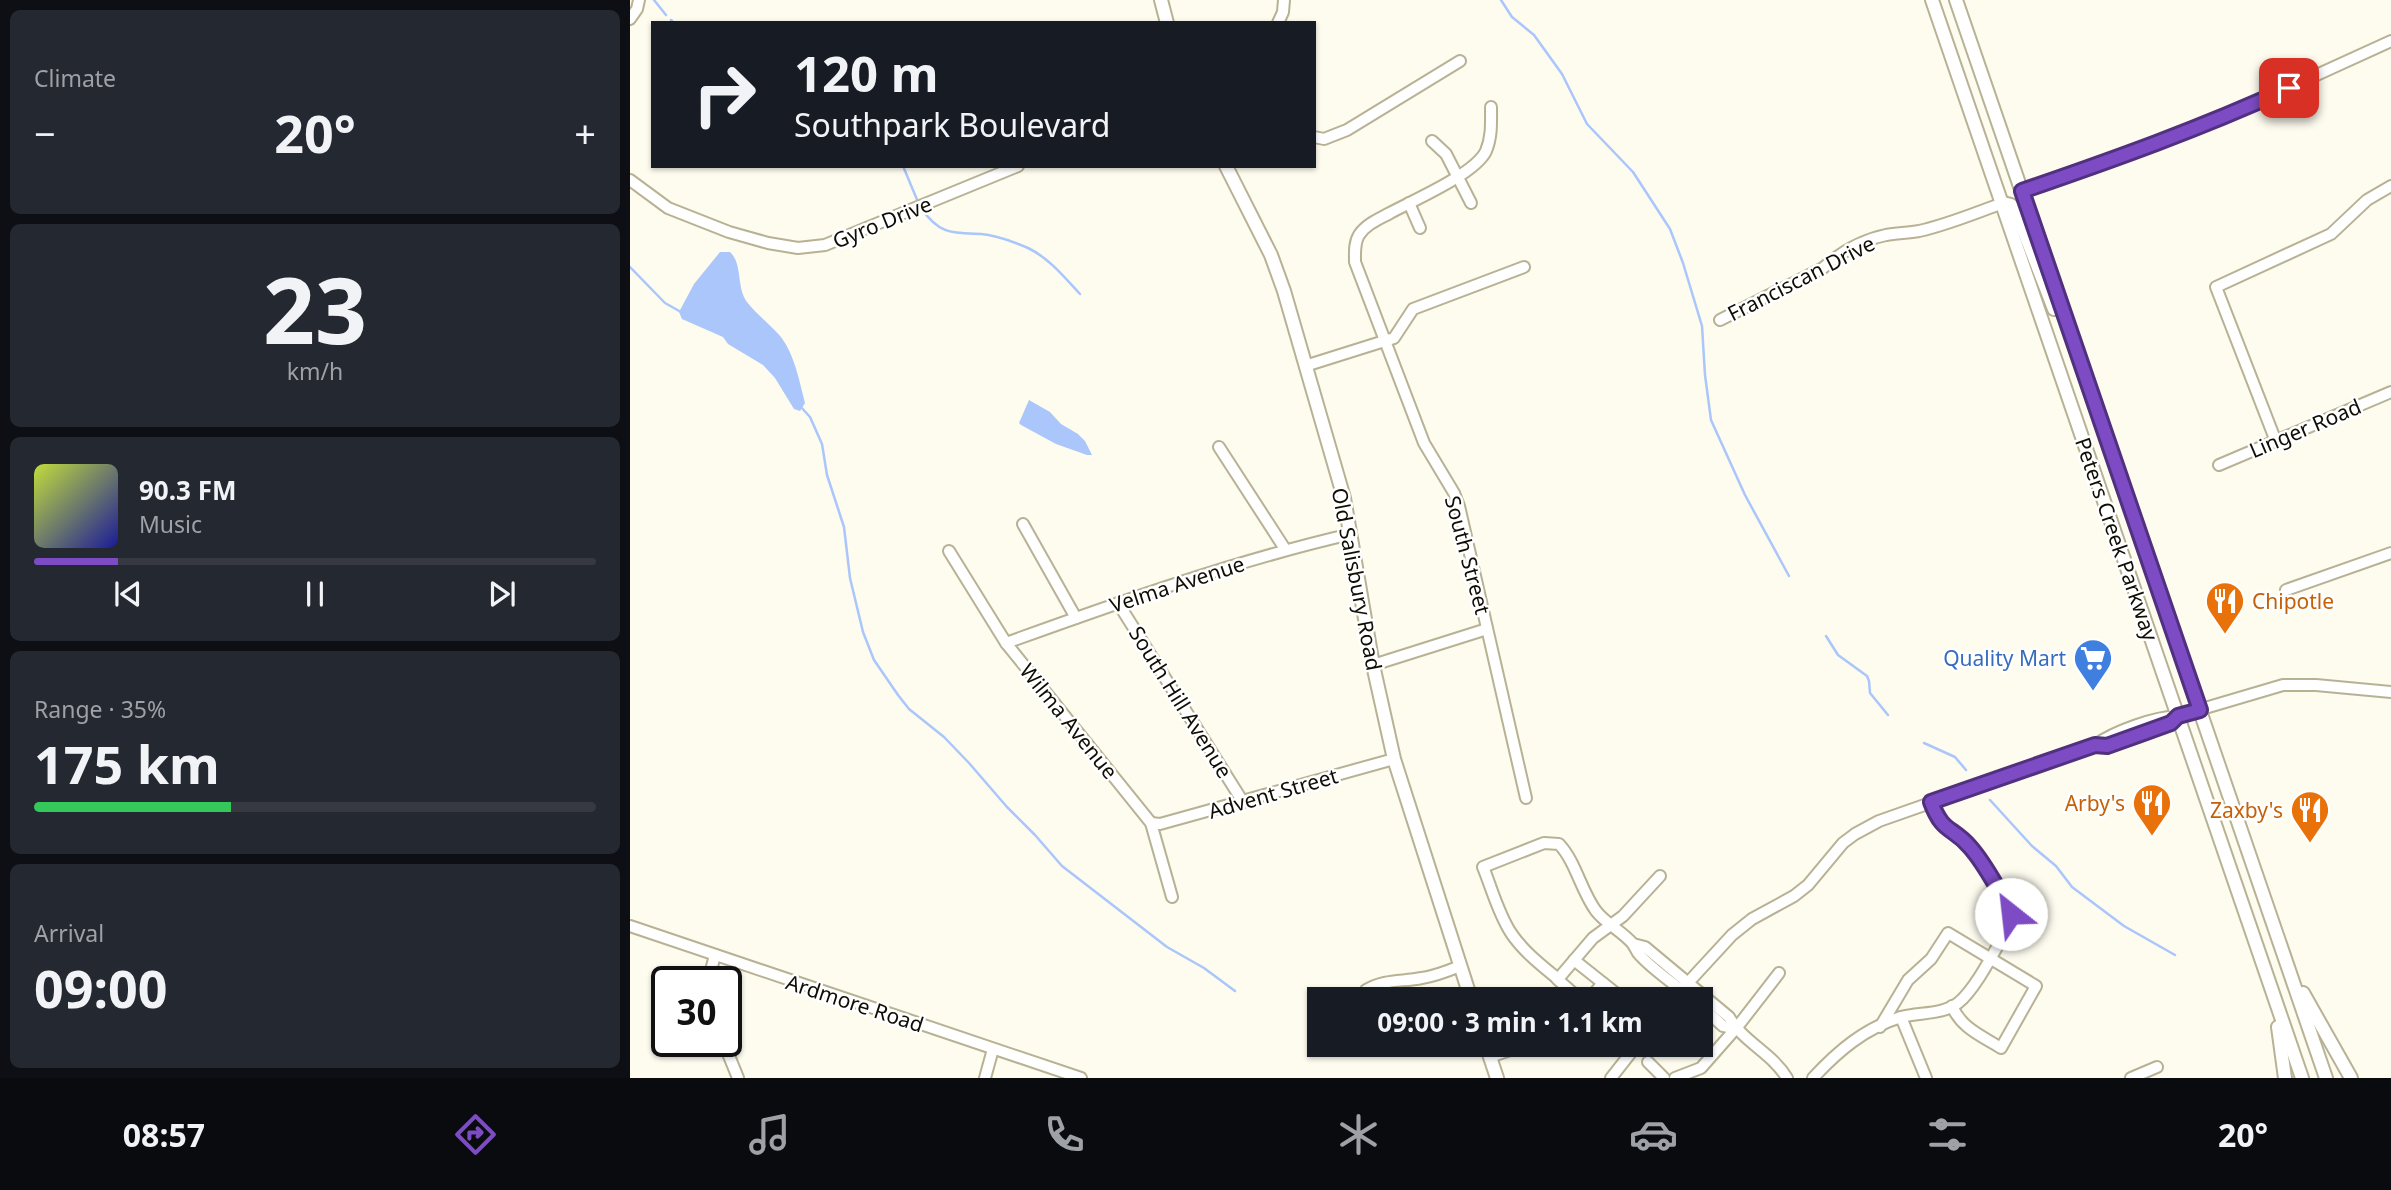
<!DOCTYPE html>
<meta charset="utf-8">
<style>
body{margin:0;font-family:"Noto Sans",sans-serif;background:#242831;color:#f1f3f6;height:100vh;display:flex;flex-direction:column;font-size:26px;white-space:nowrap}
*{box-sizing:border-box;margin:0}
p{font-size:23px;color:#9ea1a6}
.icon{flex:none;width:38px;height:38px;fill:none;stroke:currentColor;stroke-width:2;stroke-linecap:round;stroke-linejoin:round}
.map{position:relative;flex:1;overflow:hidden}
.panel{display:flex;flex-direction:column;gap:10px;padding:10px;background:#0d0f14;width:630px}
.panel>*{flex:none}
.hud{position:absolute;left:21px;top:21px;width:665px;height:147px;border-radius:0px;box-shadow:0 2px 5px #0004;background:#171b24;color:#f1f3f6;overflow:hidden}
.speed{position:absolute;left:21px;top:966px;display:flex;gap:14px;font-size:35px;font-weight:700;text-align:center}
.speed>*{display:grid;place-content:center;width:91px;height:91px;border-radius:50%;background:#171b24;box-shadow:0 2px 5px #0004;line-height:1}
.speed .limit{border:4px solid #111;border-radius:10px;background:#fff;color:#111}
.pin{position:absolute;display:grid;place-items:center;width:60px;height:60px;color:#fff;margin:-30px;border-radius:14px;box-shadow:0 4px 10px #0006}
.me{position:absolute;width:77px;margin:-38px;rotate:331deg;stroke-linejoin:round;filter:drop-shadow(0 0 5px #0008)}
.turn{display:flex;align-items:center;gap:24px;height:147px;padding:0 28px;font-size:32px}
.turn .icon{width:91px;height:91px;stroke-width:2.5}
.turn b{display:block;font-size:49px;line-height:60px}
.big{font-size:52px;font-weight:700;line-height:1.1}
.panel .tile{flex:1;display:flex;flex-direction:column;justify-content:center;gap:10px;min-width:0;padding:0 24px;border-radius:10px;background:#242831}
.panel .dial{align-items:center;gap:0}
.dial b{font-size:91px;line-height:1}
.song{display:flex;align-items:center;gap:21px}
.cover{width:84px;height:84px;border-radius:10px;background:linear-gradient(135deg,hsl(70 70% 55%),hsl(240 70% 35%))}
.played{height:7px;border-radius:4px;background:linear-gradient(90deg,#7d4bc3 15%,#363941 15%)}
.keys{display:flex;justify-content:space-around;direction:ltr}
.heat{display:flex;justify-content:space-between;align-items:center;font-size:38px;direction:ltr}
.charge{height:10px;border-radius:5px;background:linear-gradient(90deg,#34c759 35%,#363941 0)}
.trip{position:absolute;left:677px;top:987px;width:406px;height:70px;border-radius:0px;background:#171b24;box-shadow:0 2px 5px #0004;font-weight:700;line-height:70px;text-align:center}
.menu{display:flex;height:112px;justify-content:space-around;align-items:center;background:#090b0e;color:#9ea1a6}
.menu .icon{width:49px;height:49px}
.menu .selected{color:#7d4bc3}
.menu b{font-size:32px;color:#f1f3f6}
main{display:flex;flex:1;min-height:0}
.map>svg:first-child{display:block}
</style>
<main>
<section class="panel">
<div class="tile"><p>Climate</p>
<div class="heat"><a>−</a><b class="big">20°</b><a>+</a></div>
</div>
<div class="tile dial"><b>23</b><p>km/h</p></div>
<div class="tile">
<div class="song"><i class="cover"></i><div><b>90.3 FM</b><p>Music</p></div></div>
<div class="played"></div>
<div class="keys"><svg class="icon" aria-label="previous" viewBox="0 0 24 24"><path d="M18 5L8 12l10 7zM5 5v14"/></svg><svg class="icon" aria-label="pause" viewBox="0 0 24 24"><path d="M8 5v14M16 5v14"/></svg><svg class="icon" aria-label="next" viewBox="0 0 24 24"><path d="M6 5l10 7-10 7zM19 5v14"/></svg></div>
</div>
<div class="tile"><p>Range · 35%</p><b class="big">175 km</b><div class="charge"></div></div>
<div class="tile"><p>Arrival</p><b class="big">09:00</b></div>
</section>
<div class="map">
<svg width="1761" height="1078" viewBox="0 0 1761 1078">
<rect width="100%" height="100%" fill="#fefbef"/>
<!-- water -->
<g fill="#aac6fb">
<path d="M 90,252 L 100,252 C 113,264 106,287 117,302 C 125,313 141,325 151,337 C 165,356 169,380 175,403 L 170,411 L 164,409 L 145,378 L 133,365 L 98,344 L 93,337 L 52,319 L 49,312 L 64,284 Z"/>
<path d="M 399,400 L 420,412 L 431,424 L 448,434 L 455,441 L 462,455 L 457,455 L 426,444 L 391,425 L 389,423 Z"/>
</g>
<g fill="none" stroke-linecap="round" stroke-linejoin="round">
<!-- stream -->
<g stroke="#aac6fb" stroke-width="2.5">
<path d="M 24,0 L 36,15"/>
<path d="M 871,0 L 882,17 L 904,35 L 932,74 L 957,124 L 1003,172 L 1040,229 L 1053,263 L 1072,326 L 1075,375 L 1081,420 L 1115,495 L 1159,576"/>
<path d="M 41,20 L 44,23"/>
<path d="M 273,166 L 288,202"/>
<path d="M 291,208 C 310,235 322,233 351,234 C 367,235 384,242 398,248 C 419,258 435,278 450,294"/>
<path d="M 0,267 L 35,303 L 51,312"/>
<path d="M 171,407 L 180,417 L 192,444 L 197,475 L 214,527 L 220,578 L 233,632 L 244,660 L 268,695 L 279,709 L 314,737 L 339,763 L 377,807 L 405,835 L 432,866 L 537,947 L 574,968 L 605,991"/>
<path d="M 1196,636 L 1208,655 L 1237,676 L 1239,681 L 1240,693 L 1258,715"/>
<path d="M 1294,743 L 1325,757 L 1336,770"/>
<path d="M 1360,800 L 1402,846 L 1426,866 L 1442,887 L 1494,926 L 1545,955"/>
</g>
<!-- minor casing -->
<g stroke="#b8b295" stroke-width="14">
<g id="minor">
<path d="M 0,19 L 7,9 L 9,0"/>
<path d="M 648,23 L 653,12 L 654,0"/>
<path d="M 861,107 C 861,122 862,137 856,151 C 845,174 784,200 760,213 C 749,219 736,224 729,235 C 724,243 725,253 725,262 L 794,443 L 824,493 L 829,506 L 896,798"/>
<path d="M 684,137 L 694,139 L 717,130 L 830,61"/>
<path d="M 802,141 L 816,154 L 841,203"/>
<path d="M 0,180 L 38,208 L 99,232 L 138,243 L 168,248 L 195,245 L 388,166"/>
<path d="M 1392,191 L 1487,159 L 1612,109 L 1761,41"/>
<path d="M 779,203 L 790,228"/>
<path d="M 1090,320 L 1193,268 C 1211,252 1232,240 1256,235 C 1267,233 1278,233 1289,231 C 1317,225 1345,213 1373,203"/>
<path d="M 675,366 L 764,338 L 783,309 L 894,267"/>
<path d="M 1645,439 L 1586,287 L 1701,234 L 1737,200 L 1761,186"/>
<path d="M 589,447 L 655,549"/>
<path d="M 1589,465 L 1761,392"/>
<path d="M 393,524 L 446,618"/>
<path d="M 319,551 L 376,643 L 521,823 L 542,897"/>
<path d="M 1656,590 L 1761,553"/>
<path d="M 488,603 L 613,802"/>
<path d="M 376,643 C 490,602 604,561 721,534"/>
<path d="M 743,665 L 857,629"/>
<path d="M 1465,745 C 1484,747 1533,731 1547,717"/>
<path d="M 521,823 L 530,824 L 764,759"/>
<path d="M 1030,876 L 993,916 L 963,938 L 928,979 C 911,965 893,951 881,933 C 868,913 862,889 853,867 L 914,843 L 929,844 C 946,862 951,891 966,911 C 976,924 992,931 1003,944 C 1004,946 1007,951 1008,953 C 1020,968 1047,986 1063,999"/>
<path d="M 0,926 L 451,1078"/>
<path d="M 1003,944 L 1015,947 L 1099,1017 C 1113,1042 1142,1053 1157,1078"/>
<path d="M 944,960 L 993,999"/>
<path d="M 927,979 L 950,999"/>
<path d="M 78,982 L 85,955"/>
<path d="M 736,990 C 755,979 771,982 792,978 C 805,976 818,971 830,966"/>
<path d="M 959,999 L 973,983"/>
<path d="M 1043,999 L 1102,935 L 1122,919 L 1164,896 L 1178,885 L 1213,843 L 1225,834 L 1249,821 L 1465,745 C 1485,731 1524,717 1548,716 L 1653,685 L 1686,685 L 1761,692"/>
<path d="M 1071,1006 L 1093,1026 L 1105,1029"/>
<path d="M 1271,1017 L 1296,1078"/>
<path d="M 1250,1027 L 1278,980 L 1301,959 L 1318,933 L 1406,986 L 1371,1048 C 1352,1036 1331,1028 1322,1006"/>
<path d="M 93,1041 L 108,1078"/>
<path d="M 860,1057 L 895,1045"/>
<path d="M 1018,1062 L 1034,1078"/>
<path d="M 355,1078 L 363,1049"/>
<path d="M 981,1078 L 1007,1045"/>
<path d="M 1045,1078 L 1071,1068 L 1108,1026 L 1149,973"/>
<path d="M 1183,1078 C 1208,1051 1235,1028 1271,1017 C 1290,1012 1312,1015 1328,1003 C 1346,989 1367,946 1379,926 C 1381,920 1382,916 1380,910 C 1376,895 1350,858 1340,846 C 1322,825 1313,834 1301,802"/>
<path d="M 1501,1078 L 1527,1067"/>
</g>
</g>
<!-- major casing -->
<g stroke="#b8b295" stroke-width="16">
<g id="major">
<path d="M 531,0 L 537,23"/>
<path d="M 1302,0 L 1672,1078"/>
<path d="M 1326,0 L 1696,1078"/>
<path d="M 596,166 L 641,255 L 654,291 L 714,498 L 743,665 L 764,759 L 841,999"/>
<path d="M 1373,203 L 1381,205 L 1386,211 L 1424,309"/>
<path d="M 1673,993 L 1721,1078"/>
<path d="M 1648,1027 L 1655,1078"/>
<path d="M 856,1045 L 867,1078"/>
</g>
</g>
<!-- minor -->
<use href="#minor" stroke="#fff" stroke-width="10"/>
<!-- major -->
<use href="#major" stroke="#fff" stroke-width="12"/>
</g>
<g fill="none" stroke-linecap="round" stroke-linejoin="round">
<!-- route casing -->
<g stroke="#51317f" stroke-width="18">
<path id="route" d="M 1381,914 L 1379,907 C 1366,887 1356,865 1340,847 C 1322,826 1313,834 1301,802 L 1465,745 L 1477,746 L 1541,723 L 1548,716 L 1570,710 L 1392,191 C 1482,160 1572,128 1659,88"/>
</g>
<!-- route -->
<use href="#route" stroke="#7d4bc3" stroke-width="12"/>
</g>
<!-- icons -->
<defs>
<g id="restaurant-pin" transform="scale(2.0125)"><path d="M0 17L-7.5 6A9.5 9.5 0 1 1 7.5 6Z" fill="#e8710a" stroke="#fff"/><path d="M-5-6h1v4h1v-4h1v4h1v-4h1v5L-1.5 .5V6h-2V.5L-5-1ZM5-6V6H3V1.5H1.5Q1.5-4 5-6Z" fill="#fff"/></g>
<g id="supermarket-pin" transform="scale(2.0125)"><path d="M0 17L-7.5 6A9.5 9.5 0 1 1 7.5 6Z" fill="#3f7fe0" stroke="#fff"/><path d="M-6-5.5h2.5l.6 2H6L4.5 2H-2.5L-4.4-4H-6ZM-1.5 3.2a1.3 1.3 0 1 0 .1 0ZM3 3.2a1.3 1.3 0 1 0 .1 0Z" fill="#fff"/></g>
</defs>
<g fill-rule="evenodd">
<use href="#restaurant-pin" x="1595" y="601"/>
<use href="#supermarket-pin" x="1463" y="658"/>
<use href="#restaurant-pin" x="1522" y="803"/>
<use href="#restaurant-pin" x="1680" y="810"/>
</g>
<g text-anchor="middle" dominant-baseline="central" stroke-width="5" stroke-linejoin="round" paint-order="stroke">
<!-- street labels -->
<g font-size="21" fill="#0f0d04" stroke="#fff">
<text transform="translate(252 222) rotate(-22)">Gyro Drive</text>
<text transform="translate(1171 278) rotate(-27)">Franciscan Drive</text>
<text transform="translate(1675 428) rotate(-23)">Linger Road</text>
<text transform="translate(1487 539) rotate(71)">Peters Creek Parkway</text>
<text transform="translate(838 555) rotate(75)">South Street</text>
<text transform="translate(727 579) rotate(79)">Old Salisbury Road</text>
<text transform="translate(547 584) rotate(-18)">Velma Avenue</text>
<text transform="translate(551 702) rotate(58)">South Hill Avenue</text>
<text transform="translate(439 721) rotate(51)">Wilma Avenue</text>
<text transform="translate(643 793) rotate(-16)">Advent Street</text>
<text transform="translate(225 1003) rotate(18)">Ardmore Road</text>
</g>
<!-- food labels -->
<g font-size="21" fill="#c56008" stroke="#fff" text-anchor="end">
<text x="1622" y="601" text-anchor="start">Chipotle</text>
<text x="1495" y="803">Arby's</text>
<text x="1653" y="810">Zaxby's</text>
</g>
<!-- shop labels -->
<g font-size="21" fill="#366cbe" stroke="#fff" text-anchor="end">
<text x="1436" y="658">Quality Mart</text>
</g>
</g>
</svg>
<div class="speed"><div class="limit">30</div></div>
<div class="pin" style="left:1659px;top:88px;background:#d93025"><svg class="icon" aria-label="arrive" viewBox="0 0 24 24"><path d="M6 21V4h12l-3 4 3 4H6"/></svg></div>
<svg class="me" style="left:1381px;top:914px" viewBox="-20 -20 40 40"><circle r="19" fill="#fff"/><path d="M0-13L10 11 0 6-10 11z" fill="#7d4bc3"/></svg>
<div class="trip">09:00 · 3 min · 1.1 km</div>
<div class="hud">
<div class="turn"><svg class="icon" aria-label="right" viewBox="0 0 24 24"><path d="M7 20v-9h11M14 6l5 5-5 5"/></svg><div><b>120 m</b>Southpark Boulevard</div></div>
</div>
</div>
</main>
<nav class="menu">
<b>08:57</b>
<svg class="icon selected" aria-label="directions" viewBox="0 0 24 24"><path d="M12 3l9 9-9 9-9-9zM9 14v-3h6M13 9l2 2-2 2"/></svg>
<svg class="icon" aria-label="music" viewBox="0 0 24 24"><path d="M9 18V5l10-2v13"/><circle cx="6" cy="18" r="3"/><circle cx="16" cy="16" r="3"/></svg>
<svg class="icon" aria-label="phone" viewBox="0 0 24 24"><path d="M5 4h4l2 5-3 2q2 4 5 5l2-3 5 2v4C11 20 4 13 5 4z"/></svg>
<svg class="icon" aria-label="climate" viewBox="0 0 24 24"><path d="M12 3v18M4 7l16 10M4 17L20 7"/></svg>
<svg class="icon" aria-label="car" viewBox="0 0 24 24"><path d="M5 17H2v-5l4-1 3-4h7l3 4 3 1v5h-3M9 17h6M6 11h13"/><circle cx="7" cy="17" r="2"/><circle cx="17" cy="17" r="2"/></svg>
<svg class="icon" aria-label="filters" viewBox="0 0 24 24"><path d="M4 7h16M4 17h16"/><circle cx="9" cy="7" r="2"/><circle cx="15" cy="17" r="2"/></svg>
<b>20°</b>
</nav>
